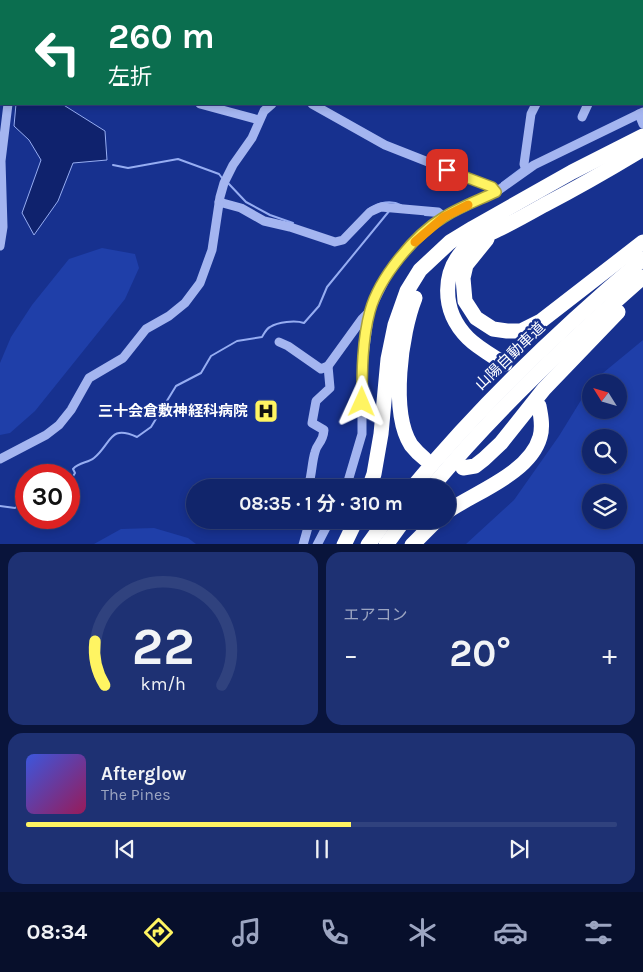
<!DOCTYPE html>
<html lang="ja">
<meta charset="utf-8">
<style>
body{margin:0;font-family:Karla,"Noto Sans JP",sans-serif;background:#1e3173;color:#f1f3f6;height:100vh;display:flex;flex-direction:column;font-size:19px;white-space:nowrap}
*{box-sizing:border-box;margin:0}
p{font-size:16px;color:#9ca5c1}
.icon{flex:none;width:28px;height:28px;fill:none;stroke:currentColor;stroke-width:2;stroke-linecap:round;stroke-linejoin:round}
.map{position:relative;height:544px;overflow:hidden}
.side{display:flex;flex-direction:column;gap:8px;padding:8px;background:#09143b;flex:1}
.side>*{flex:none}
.hud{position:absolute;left:0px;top:0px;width:644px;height:105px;box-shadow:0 2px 8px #0003,0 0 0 1px #30427e;background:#0b6e4f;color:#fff;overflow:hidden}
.needle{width:32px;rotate:307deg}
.tools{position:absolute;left:582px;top:374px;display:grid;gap:10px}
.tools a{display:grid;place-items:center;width:45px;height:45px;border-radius:50%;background:#11256b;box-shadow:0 2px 8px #0003,0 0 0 1px #30427e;font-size:25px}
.speed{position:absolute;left:15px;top:464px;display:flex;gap:10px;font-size:25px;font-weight:700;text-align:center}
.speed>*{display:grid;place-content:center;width:65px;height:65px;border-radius:50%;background:#11256b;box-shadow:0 2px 8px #0003,0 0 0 1px #30427e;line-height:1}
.speed .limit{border:8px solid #d22;background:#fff;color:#111}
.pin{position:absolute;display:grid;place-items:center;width:42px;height:42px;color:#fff;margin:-21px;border-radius:10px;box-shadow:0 2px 8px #0006}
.me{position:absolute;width:55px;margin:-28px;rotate:1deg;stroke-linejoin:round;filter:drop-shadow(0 0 4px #0008)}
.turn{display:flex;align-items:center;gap:18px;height:105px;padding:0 25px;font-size:22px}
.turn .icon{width:65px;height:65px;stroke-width:2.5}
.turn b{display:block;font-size:35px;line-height:42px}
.big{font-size:38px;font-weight:700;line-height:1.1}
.side .card{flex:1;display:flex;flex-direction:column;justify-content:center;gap:8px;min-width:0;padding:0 18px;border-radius:15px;background:#1e3173}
.side .dial{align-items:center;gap:0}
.dial svg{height:130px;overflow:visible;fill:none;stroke:#30427e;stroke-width:7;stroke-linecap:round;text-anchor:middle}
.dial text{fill:#f1f3f6;stroke:none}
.song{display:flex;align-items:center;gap:15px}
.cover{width:60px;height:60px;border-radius:8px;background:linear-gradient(135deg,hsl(230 70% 55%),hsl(330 70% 35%))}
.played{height:5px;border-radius:2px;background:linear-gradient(90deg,#fff462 55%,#30427e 55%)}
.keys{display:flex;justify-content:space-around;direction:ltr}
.heat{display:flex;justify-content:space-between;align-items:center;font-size:28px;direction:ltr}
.side .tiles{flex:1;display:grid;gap:8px;grid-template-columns:1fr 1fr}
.card:last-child{grid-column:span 2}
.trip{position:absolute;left:186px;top:479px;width:270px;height:50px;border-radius:25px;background:#11256b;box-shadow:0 2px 8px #0003,0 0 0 1px #30427e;font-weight:700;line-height:50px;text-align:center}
.tabs{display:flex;height:80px;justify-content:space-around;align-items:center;background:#070f2b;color:#9ca5c1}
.tabs .icon{width:35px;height:35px}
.tabs .active{color:#fff462}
.tabs b{font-size:22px;color:#f1f3f6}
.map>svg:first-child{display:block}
</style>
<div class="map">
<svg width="643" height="545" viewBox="0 0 643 545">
<rect width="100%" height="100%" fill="#17318f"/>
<!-- green -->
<g fill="#1f3fa9" fill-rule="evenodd">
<path d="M 102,248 L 135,254 L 139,268 L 125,299 L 35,411 L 10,433 L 0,435 L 0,363 L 11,337 L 32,305 L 69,259 Z"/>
<path d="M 643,340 L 643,544 L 466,544 L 514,500 L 559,436 L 591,384 L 591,410 L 619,410 L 619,382 L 592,382 ZM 591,438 L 619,438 L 619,465 L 591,465 ZM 619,492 L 619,520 L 591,520 L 591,492 Z"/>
<path d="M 154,528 L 188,538 L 196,544 L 94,544 L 121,529 Z"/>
</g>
<!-- water -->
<path fill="#0f226d" stroke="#96adf2" d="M 16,104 L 62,104 L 105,131 L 107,160 L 73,163 L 58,201 L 34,235 L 22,213 L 41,160 L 29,140 L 14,126 Z"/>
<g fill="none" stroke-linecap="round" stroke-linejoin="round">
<!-- stream -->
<g stroke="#96adf2" stroke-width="2">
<path d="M 642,80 L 643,80"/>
<path d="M 113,165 L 128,168 L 178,159 L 219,174 L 222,178"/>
<path d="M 228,183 L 246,202 L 270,215 L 293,223"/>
<path d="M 502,183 L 522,168"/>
<path d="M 370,208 C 379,202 392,200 401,205"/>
<path d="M 425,215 L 438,216"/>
<path d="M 69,483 L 75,473 L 73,469 C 79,462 88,463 94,458 C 112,443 109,424 137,437 L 151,427 L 176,386 L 201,373 L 211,356 L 237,341 L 262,337 C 264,334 266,329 270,327 C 278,322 295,320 304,323 L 319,306 L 327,287 L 390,210"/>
<path d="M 0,506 L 15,508 L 26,501"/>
</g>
<!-- minor -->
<g stroke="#a4b5f0" stroke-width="9">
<path d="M 578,0 L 581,1"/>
<path d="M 344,1 L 345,0"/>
<path d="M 642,42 L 643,42"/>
<path d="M 642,85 L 643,85"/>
<path d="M 200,104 L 259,120"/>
<path d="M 312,104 L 385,145 L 489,186 L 496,192"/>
<path d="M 639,114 L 643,124"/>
<path d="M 582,117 L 588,104"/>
<path d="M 526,170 L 524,164 L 531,114 L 536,104"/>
<path d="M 219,202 L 241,208 L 264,221 L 290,227 L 335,242 L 343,240 L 370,212 L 381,207 L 438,212 L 444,217"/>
<path d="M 0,246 L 3,227 L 1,161 L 8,104"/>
<path d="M 279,342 L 288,346 L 321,369 L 328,366 L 362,319 L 370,311"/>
<path d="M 0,459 L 46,435 L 59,425 L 71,410 L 89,378 L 123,358 L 146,329 L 169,316 L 185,303 L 200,283 L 212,250 L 220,197 L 224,183 L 233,165 L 252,138 L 264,111 L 272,104"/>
<path d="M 311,488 L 309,484 C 312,472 312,462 315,452 C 317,443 323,443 324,430 L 312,423 L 316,401 L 330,388 L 328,366"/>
<path d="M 346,488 L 362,434 L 362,371 L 370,310 L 387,276 L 407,249 L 425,232 L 444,217 L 496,192 L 534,165 L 643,112"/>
<path d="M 303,545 L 310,520"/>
<path d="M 317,545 L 330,520"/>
</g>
<!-- highway -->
<g stroke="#fff" stroke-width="15">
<path d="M 487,239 L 466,265 L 463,278 L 465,301 L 476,318 L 493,329 L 507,331 L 521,331 L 541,321 L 643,242"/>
<path d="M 415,298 C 401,333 390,412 411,445 C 415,450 420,455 425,459"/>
<path d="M 505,364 C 493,356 478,348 468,338 C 441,311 440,269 470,244 C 478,237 487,235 497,230 C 512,223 528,214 544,205 C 577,188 610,169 643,149"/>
<path d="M 463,468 L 475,466 L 484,459 L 501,443 L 544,389 L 618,312"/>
<path d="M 369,488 L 374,474 L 381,434 L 388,359 L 395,325 L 407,291 L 420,270 L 450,242 L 473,228 L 572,172 L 643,136"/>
<path d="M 412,488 C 482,403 560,329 643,259"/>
<path d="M 431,488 C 495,411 568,343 643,277"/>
<path d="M 448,511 C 476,492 530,473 540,437 C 543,427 541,416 539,406"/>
<path d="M 344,545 L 356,520"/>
<path d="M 368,545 L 386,520"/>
<path d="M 386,545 L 404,520"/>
<path d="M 412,545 L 437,520"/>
</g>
</g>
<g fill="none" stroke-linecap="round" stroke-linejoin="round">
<!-- route casing -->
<g stroke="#a69f40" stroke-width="12">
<path id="route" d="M 362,402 C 362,373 362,340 370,311 C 379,278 414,235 444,217 C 460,207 479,200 496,192 L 492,187 L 447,170"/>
</g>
<!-- route -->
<use href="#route" stroke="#fff462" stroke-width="9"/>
<!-- slow -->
<path stroke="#f59e0b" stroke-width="9" d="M 415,242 L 444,217 L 468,205"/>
</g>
<!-- icons -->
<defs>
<g id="hospital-square" transform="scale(1.25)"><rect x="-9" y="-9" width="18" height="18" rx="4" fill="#fff462" stroke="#17318f"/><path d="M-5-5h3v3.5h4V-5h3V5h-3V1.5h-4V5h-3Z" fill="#111"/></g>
</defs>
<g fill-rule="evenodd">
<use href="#hospital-square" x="266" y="411"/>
</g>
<g text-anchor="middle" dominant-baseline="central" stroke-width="5" stroke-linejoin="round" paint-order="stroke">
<!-- street labels -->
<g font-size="15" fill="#fff" stroke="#17318f">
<text transform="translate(510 356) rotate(-44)">山陽自動車道</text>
</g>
<!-- poi labels -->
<g font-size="15" font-weight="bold" fill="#fff" stroke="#17318f" text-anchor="end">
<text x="248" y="411">三十会倉敷神経科病院</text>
</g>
</g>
</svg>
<div class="tools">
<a><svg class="needle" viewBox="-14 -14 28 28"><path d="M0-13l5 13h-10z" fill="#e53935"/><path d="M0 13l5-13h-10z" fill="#9ca5c1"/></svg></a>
<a><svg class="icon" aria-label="search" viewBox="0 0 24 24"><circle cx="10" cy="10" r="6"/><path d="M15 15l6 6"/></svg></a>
<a><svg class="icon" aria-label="layers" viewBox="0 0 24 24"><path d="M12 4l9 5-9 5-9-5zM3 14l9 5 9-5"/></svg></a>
</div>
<div class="speed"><div class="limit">30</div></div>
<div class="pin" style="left:447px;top:170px;background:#d93025"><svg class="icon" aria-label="arrive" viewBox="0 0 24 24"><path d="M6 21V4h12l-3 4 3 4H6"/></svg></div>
<svg class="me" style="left:362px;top:402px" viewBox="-20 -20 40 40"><path d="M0-17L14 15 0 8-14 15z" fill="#fff462" stroke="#fff" stroke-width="4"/></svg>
<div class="trip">08:35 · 1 分 · 310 m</div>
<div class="hud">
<div class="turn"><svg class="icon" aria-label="left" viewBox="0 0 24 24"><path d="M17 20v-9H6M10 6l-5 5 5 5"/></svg><div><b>260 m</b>左折</div></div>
</div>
</div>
<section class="side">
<div class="tiles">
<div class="card dial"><svg viewBox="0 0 100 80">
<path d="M14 69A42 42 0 1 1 86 69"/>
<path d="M14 69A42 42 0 0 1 8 42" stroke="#fff462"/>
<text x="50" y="56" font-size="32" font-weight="700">22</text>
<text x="50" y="72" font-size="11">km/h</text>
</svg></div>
<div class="card"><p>エアコン</p>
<div class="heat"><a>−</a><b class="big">20°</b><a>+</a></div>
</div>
<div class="card">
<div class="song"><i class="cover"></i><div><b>Afterglow</b><p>The Pines</p></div></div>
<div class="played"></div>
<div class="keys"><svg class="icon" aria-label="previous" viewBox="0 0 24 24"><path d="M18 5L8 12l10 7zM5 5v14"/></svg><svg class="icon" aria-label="pause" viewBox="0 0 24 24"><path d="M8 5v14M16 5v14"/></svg><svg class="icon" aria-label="next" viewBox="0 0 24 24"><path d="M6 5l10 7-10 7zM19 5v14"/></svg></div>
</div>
</div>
</section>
<nav class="tabs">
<b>08:34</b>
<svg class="icon active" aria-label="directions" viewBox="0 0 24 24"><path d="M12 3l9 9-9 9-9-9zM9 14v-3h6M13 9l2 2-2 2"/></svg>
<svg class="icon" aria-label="music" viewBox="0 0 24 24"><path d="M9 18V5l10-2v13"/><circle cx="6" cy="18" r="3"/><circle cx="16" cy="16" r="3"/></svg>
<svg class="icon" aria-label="phone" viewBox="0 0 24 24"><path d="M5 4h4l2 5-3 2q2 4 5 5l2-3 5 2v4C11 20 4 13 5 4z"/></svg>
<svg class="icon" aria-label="climate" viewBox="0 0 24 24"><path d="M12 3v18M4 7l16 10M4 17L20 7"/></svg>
<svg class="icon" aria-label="car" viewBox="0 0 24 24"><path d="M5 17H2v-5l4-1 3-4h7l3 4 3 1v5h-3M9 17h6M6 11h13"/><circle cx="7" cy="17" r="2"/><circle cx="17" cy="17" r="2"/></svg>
<svg class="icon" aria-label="filters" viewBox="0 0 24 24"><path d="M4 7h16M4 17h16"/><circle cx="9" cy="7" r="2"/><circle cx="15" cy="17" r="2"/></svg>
</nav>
